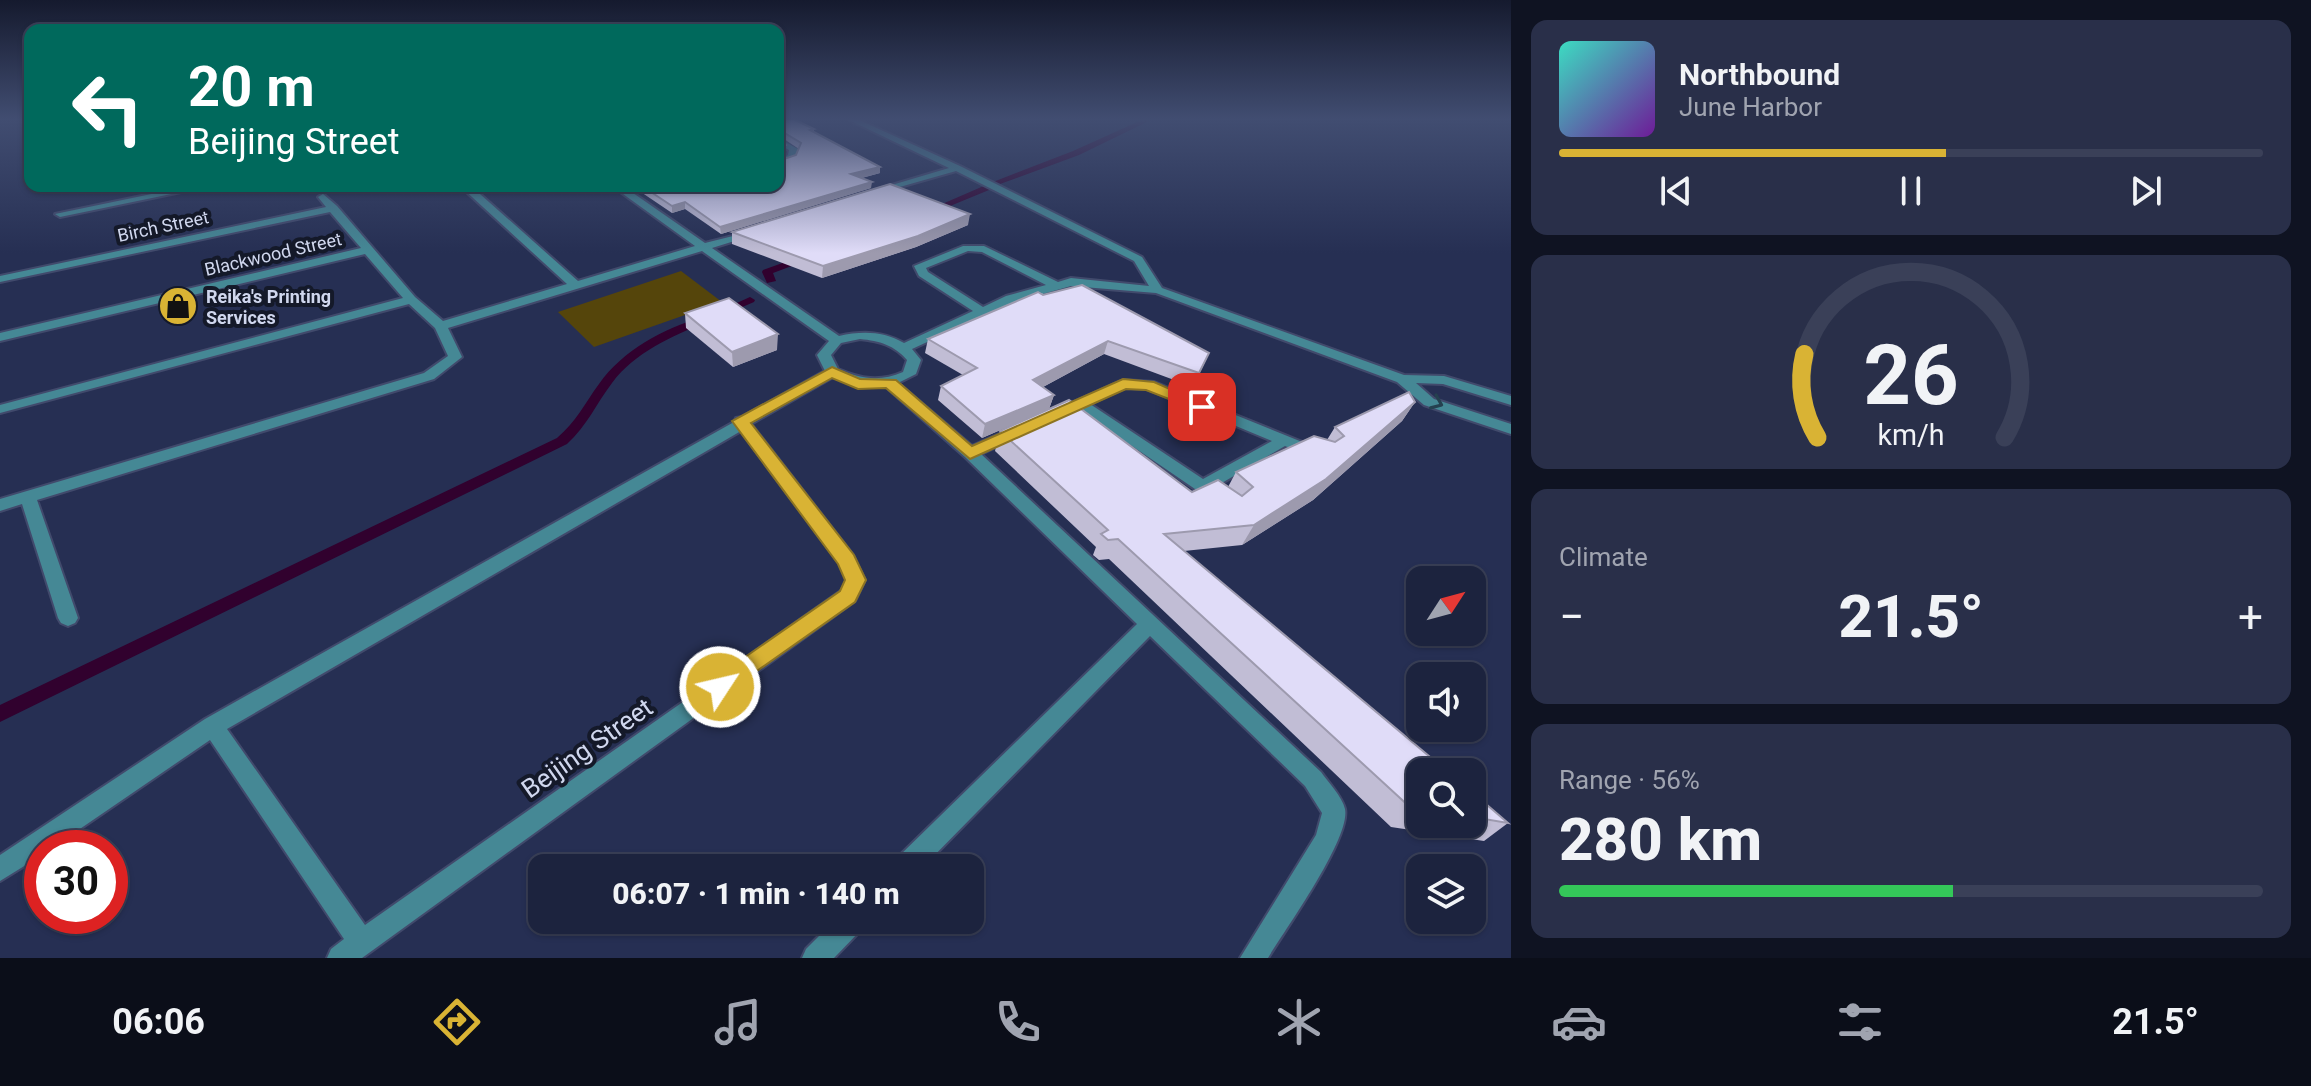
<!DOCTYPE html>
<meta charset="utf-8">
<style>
body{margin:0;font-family:Roboto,sans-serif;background:#292f49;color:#f1f3f6;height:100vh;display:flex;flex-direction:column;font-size:30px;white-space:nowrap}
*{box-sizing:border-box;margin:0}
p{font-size:26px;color:#a0a4b0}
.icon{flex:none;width:44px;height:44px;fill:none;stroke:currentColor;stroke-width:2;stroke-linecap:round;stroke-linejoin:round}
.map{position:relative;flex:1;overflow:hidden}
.sheet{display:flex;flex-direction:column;gap:20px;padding:20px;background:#0f1322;width:800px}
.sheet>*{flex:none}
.top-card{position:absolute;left:24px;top:24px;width:760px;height:168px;border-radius:16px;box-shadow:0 2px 6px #0004,0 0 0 2px #3a4058;background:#00695c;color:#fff;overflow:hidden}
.needle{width:52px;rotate:54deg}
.tools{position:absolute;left:1406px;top:566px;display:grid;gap:16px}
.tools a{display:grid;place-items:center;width:80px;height:80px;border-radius:16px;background:#1c233e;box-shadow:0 2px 6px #0004,0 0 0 2px #3a4058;font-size:40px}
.speed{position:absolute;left:24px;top:830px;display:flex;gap:16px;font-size:40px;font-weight:700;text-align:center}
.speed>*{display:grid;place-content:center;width:104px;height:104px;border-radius:50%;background:#1c233e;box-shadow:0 2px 6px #0004,0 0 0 2px #3a4058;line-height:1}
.speed .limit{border:12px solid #d22;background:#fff;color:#111}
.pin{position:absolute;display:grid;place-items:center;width:68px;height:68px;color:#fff;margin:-34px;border-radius:16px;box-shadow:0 4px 12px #0006}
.me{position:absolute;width:88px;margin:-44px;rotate:55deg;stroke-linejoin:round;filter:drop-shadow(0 0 6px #0008)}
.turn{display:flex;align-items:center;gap:28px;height:168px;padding:0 32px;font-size:36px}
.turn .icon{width:104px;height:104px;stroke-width:2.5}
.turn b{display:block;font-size:56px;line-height:68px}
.big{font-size:60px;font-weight:800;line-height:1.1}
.sheet .card{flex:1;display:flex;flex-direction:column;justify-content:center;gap:12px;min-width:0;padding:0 28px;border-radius:16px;background:#292f49}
.sheet .dial{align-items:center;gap:0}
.dial svg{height:208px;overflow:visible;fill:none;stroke:#3a4058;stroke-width:7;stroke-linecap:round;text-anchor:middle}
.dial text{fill:#f1f3f6;stroke:none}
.song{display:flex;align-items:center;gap:24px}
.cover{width:96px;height:96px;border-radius:12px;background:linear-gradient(135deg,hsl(170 70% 55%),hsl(280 70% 35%))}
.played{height:8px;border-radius:4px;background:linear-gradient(90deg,#d9b334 55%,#3a4058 55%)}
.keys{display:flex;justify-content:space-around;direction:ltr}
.heat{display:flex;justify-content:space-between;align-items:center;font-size:44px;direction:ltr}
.charge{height:12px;border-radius:6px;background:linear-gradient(90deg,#34c759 56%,#3a4058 0)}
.trip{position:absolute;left:528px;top:854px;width:456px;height:80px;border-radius:16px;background:#1c233e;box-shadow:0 2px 6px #0004,0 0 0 2px #3a4058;font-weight:800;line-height:80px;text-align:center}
.tab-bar{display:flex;height:128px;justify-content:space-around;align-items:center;background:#0b0e19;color:#a0a4b0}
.tab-bar .icon{width:56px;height:56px}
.tab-bar .current{color:#d9b334}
.tab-bar b{font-size:36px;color:#f1f3f6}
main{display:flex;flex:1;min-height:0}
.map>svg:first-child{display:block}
</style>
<main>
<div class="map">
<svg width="1511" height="958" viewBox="0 0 1511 958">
<rect width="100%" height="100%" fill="#262f53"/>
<!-- green -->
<path fill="#55450b" d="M 681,271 L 722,302 L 594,347 L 558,312 Z"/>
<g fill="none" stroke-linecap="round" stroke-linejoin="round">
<!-- stream -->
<g fill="#31012e" fill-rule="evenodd">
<path d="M 1144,119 L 1153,119 L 1079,155 L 1000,184 L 993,182 L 1073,151 Z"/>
<path d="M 986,185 L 989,186 L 989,190 L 933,213 L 926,211 Z"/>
<path d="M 802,256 L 807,259 L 805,261 L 773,273 L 776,281 L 767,283 L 762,272 L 763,270 Z"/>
<path d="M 750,297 L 755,300 L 754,302 L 726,314 L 718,314 L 717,312 Z"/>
<path d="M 702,317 L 706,318 L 706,322 C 671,337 635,352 612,383 C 596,404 587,426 567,444 L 0,722 L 0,705 L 557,438 C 576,422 585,403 599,384 C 623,350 663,329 702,317 Z"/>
</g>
<!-- minor casing -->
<g stroke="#414a6c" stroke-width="4">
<g id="minor">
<path d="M 847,119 L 857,119 L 960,166 L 1142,257 L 1162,288 L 1404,375 L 1444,376 L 1511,396 L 1511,405 L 1443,384 L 1416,383 L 1434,399 L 1511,424 L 1511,434 L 1424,405 L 1397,382 L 1156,293 L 1071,286 L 1014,302 L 912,349 L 921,360 L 916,374 L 898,383 L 972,446 L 1011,429 L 1021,429 L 1023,432 L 1021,435 L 981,454 L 1321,772 C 1328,782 1342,796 1345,809 C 1351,838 1285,930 1268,958 L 1240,958 L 1316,835 L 1322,813 L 1305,786 L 1150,636 L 922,868 L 893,868 L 896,859 L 1137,624 L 965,457 L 885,386 L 861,386 L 833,377 L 751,424 L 853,555 L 865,580 L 855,601 L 362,958 L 327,958 L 331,949 L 344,939 L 210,740 L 52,848 L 42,848 L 42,855 L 0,881 L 0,855 L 205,719 L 734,422 L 736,418 L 742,417 L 825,371 L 817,355 L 829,341 L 702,251 L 448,328 L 462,357 L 434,379 L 37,500 L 78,618 L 75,623 L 68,626 L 61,623 L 58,618 L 22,504 L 0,511 L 0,499 L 424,373 L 448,356 L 435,328 L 409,304 L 0,413 L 0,405 L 403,298 L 365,254 L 0,341 L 0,333 L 361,248 L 330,212 L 0,282 L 0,276 L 326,207 L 318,197 L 323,194 L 337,206 L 415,297 L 443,321 L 567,284 L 460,186 L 471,186 L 578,281 L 695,246 L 612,186 L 623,186 L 705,243 L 757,230 L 757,234 L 712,248 L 839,336 C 862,331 883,331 904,343 L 973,311 L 919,276 L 914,266 L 963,246 L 984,246 L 1058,282 L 1071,278 L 1149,286 L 1134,261 L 956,171 L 875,194 L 875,190 L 949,168 ZM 968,251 L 982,252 L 1046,285 L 1006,296 L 983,307 L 928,272 L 926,268 ZM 860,339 C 880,341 894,345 907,360 L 903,372 C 880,382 861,379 838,369 L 831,355 L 841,343 ZM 741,431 L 839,563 L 847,580 L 841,591 L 365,925 L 227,729 Z"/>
<path d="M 778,138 L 798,149 L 795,159 L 778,166 L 778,160 L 788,155 L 789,150 L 778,144 Z"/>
<path d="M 190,186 L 210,186 L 60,217 L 55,214 Z"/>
<path d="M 1123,380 L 1154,382 L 1317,448 L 1320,452 L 1312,457 L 1285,446 L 1215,487 L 1228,498 L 1226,502 L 1214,502 L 1078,409 L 1058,416 L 1051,412 ZM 1125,388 L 1147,389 L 1272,441 L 1203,479 L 1090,404 Z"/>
<path d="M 835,920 L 866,920 L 862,929 L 834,958 L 802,958 L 806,949 Z"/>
</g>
</g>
<!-- minor -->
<use href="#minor" fill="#458895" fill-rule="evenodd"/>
</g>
<!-- wall -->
<g fill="#c1bdd5">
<path d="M 778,119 L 814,129 L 814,132 L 880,173 L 862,178 L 871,188 L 721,234 L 685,209 L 672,213 L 632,186 L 778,186 L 799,149 L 778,135 Z"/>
<path d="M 968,225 L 916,247 L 822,278 L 732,244 L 732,232 Z"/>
<path d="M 1038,292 L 1209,353 L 1193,387 L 1104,354 L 1043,387 L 1054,395 L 1049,409 L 1192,492 L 1228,487 L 1236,472 L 1327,440 L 1335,427 L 1415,402 L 1402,421 L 1313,500 L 1242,545 L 1184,551 L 1420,772 L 1420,824 L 1472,824 L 1472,792 L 1508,823 L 1484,841 L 1391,827 L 1109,559 L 1099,560 L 1093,555 L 1096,547 L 995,451 L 1000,431 L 1044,411 L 982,438 L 938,400 L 941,386 L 963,375 L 925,353 L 928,339 Z"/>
<path d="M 685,313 L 777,350 L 733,367 L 686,328 Z"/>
</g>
<!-- shaded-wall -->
<g fill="#9d9aae">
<path d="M 786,145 L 786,152 L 778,158 L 778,151 Z"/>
<path d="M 880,167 L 880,173 L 850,181 L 851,174 Z"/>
<path d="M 872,182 L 871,188 L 721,234 L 720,227 Z"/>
<path d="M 685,202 L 685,209 L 672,213 L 672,206 Z"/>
<path d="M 970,214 L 968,225 L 916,247 L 822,278 L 823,266 Z"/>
<path d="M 778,334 L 777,350 L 733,367 L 732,352 Z"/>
<path d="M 1108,341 L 1104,354 L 1030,394 L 1033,380 Z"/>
<path d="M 1054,395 L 1049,409 L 982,438 L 985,424 Z"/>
<path d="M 1415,402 L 1402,421 L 1313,500 L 1242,545 L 1254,525 Z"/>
</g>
<!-- building -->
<g fill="#e0dcf8" stroke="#9d9aae" stroke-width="2">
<path d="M 778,119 L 793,119 L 814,129 L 810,130 L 880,167 L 851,174 L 872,182 L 720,227 L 685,202 L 672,206 L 642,186 L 778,186 L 778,161 L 796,155 L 801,143 L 778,129 Z"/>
<path d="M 778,140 L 786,145 L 778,151 Z"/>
<path d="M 890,184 L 970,214 L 918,236 L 823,266 L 732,232 Z"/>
<path d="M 1082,285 L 1209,353 L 1199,373 L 1108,341 L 1033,380 L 1054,395 L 985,424 L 941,386 L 977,368 L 928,339 L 1038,292 L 1043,295 Z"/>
<path d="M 729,298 L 778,334 L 732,352 L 685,313 Z"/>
<path d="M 1409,392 L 1415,402 L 1326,479 L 1254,525 L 1164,534 L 1448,772 L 1420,772 L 1420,810 L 1412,809 L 1118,539 L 1108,540 L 1101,534 L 1108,530 L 1000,431 L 1069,400 L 1192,492 L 1218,480 L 1242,496 L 1253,487 L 1236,472 L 1314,436 L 1335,442 L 1344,436 L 1335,427 Z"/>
<path d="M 1472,792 L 1508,823 L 1472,817 Z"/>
</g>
<!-- one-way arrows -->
<defs><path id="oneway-chevron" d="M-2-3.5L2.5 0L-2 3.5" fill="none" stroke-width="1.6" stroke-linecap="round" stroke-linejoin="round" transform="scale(2)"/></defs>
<use stroke="#25404f" href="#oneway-chevron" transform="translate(1437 403) rotate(23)"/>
<!-- sky -->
<linearGradient id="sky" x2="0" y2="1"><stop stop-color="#151a2e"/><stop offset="0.47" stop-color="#414d71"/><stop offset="1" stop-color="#414d71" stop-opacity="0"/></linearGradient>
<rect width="1511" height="253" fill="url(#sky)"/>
<!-- route -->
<path fill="#d9b334" stroke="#8d7422" stroke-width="2" d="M 832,367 L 860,379 L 896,380 L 972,446 L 1123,379 L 1154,382 L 1211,407 L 1202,412 L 1146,390 L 1126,389 L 970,459 L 886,388 L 858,389 L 832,378 L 751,423 L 854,555 L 866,580 L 855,602 L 720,697 L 712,694 L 708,687 L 712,680 L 840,591 L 845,580 L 838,564 L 732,421 Z"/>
<!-- icons -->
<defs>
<g id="shop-disc" transform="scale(2)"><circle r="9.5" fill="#d9b334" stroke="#141929"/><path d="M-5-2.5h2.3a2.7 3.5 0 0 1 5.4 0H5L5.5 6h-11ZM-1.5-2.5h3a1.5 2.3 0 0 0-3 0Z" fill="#111"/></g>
</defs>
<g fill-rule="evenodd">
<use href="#shop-disc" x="178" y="306"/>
</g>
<g text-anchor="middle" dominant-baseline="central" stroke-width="8" stroke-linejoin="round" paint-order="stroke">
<!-- far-street labels -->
<g font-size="18" fill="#d0d7ee" stroke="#141929">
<text transform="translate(163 226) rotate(-12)">Birch Street</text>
<text transform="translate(273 254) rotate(-13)">Blackwood Street</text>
</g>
<!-- far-poi labels -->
<g font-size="18" font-weight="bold" fill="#d0d7ee" stroke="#141929" text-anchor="start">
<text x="206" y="296">Reika's Printing<tspan x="206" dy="21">Services</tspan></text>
</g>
<!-- near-street labels -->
<g font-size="26" fill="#d0d7ee" stroke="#141929">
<text transform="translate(587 748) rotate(-35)">Beijing Street</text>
</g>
</g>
</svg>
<div class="tools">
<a><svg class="needle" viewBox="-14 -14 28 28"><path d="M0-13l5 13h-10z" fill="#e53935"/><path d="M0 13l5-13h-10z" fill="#a0a4b0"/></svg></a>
<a><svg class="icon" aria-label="sound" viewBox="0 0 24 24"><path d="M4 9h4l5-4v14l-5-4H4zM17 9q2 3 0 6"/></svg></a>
<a><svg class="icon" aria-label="search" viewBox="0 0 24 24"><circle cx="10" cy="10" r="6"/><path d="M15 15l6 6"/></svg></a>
<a><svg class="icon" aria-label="layers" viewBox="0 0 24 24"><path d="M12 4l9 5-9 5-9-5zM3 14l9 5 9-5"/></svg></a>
</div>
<div class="speed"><div class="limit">30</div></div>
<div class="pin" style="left:1202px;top:407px;background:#d93025"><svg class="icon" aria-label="arrive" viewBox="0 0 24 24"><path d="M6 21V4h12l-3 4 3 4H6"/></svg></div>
<svg class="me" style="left:720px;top:687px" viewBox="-20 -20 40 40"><circle r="17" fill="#d9b334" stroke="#fff" stroke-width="3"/><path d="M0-11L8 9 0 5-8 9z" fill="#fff"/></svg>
<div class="trip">06:07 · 1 min · 140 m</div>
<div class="top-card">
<div class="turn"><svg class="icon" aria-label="left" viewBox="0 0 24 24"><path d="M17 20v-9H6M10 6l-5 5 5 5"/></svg><div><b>20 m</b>Beijing Street</div></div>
</div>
</div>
<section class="sheet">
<div class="card">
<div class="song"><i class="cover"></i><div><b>Northbound</b><p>June Harbor</p></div></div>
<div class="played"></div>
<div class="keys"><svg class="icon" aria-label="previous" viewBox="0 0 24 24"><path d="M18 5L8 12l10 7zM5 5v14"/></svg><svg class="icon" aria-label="pause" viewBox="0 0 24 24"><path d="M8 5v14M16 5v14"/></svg><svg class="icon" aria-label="next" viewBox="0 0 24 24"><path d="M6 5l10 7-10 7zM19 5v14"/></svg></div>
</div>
<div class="card dial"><svg viewBox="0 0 100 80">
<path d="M14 69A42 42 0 1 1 86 69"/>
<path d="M14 69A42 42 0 0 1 9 37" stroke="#d9b334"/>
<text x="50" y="56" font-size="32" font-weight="700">26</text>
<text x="50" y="72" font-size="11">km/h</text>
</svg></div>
<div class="card"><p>Climate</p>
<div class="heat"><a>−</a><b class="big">21.5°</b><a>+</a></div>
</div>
<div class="card"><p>Range · 56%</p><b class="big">280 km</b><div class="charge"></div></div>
</section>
</main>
<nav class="tab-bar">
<b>06:06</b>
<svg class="icon current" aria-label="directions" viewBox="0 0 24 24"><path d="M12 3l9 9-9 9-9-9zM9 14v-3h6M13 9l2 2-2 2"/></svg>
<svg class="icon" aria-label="music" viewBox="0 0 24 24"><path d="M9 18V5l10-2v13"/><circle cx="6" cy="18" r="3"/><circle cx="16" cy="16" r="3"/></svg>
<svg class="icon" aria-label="phone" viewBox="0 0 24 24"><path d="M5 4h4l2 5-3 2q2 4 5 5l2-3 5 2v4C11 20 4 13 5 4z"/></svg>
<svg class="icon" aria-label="climate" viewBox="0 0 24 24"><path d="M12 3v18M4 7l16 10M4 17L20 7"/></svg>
<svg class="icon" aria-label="car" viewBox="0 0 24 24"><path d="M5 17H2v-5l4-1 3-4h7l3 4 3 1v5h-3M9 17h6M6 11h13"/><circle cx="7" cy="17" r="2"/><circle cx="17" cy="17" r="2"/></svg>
<svg class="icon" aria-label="filters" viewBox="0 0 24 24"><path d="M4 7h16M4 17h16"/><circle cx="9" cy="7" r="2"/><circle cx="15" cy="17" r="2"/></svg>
<b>21.5°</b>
</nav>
